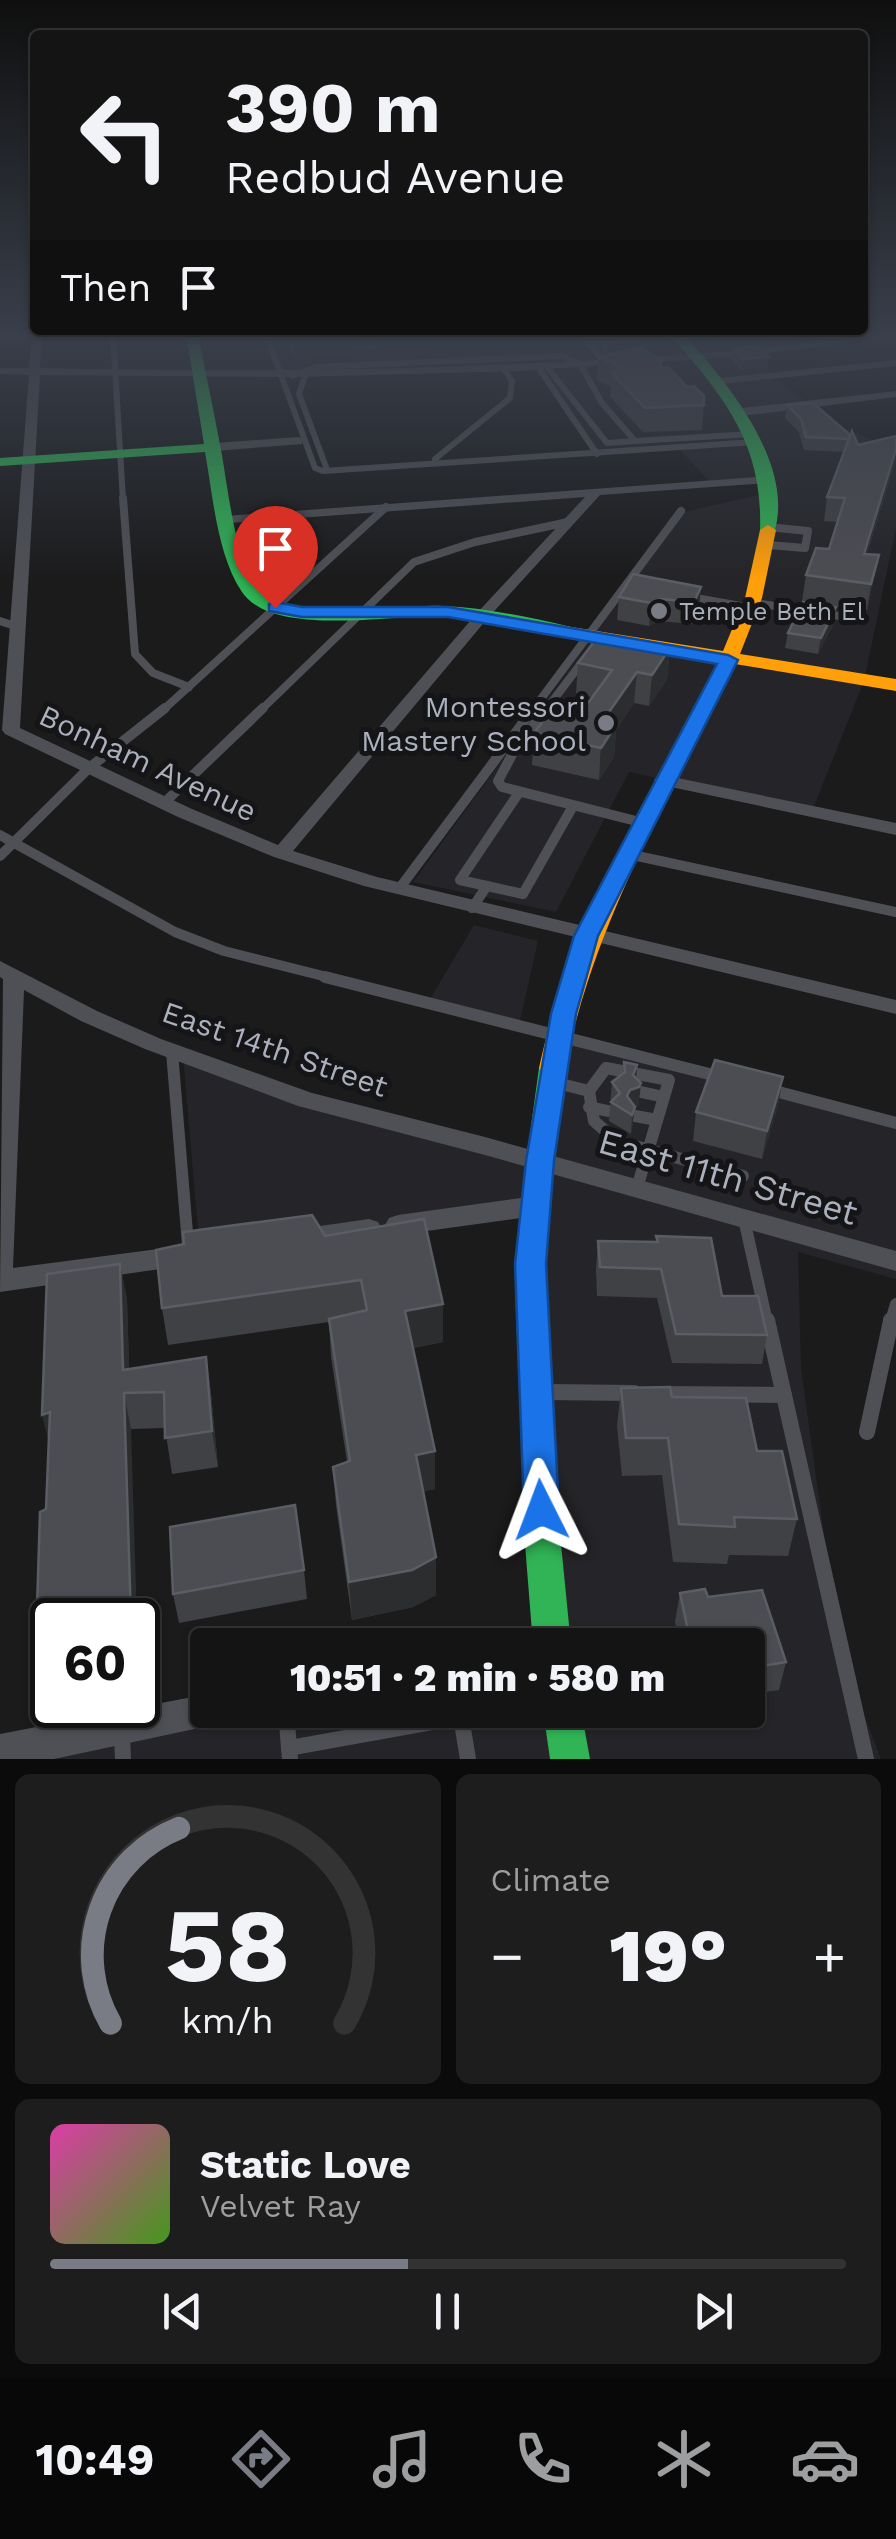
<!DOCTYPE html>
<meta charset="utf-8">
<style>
body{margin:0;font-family:"Work Sans",sans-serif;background:#1d1d1e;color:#f1f3f6;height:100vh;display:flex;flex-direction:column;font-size:38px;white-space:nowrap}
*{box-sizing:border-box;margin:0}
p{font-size:32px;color:#9d9ea0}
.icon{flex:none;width:55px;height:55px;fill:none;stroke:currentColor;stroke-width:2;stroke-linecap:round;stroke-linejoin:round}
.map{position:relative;height:1759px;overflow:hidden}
.drawer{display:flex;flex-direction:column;gap:15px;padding:15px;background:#0b0b0c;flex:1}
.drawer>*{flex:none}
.top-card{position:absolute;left:30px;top:30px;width:838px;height:305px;border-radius:10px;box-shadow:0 2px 8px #0004,0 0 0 2px #333334;background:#141415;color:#f1f3f6;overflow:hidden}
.speed{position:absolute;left:30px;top:1598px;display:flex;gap:20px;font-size:50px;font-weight:700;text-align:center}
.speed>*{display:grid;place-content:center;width:130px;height:130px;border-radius:50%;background:#141415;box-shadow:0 2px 8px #0004,0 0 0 2px #333334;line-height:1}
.speed .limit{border:5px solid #111;border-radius:15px;background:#fff;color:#111}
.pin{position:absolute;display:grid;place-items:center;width:85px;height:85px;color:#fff;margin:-102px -42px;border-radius:50% 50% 50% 0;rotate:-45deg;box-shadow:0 0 10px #0007}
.pin .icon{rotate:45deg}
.me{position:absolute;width:110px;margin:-55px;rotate:357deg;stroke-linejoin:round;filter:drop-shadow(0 0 8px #0008)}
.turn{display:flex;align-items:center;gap:35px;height:210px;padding:0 30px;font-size:45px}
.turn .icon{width:130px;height:130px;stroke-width:2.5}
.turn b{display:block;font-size:70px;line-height:85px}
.then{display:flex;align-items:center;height:95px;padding:0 30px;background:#0003;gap:20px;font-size:38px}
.big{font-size:75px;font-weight:800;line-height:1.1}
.drawer .tile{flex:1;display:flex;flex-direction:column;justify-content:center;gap:15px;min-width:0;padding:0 35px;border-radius:15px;background:#1d1d1e}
.drawer .dial{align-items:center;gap:0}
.dial svg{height:260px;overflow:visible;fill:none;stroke:#333334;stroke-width:7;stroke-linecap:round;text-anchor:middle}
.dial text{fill:#f1f3f6;stroke:none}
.song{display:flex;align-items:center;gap:30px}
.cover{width:120px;height:120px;border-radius:15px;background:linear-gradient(135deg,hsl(320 70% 55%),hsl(100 70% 35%))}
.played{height:10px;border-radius:5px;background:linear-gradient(90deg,#797c85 45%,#333334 45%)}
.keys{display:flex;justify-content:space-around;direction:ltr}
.heat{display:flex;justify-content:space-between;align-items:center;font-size:55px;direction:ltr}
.drawer .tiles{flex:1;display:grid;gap:15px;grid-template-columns:1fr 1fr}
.tile:last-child{grid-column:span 2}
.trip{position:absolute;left:190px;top:1628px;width:575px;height:100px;border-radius:10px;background:#141415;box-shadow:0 2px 8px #0004,0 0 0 2px #333334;font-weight:800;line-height:100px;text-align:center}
.menu{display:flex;height:160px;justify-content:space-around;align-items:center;background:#080808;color:#9d9ea0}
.menu .icon{width:70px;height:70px}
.menu .on{color:#797c85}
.menu b{font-size:45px;color:#f1f3f6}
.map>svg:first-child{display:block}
</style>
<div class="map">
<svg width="896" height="1759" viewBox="0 0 896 1759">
<rect width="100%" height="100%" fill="#1b1b1c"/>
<!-- built -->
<g fill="#252529">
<path d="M 269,334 L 574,334 L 598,363 L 605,363 L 582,334 L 755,334 L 770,347 L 747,351 L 778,376 L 771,378 L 810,404 L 795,407 L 896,450 L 896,528 L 864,681 L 812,811 L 629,772 L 556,912 L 413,882 L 684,512 L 767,493 L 766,479 L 711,483 L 678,448 L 599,453 L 536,367 L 279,374 Z"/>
<path d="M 474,925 L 538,941 L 519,1025 L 429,1001 Z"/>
<path d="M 558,1038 L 896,1123 L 896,1279 L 798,1252 L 801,1369 L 825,1541 L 864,1715 L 881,1759 L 0,1759 L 215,1710 L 748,1710 L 748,1645 L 546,1645 L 536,1207 L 200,1253 L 183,1056 L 539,1161 Z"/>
</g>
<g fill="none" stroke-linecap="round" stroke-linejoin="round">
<!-- lane-far4 -->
<g stroke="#4f5055" stroke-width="6">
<path d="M 113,334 L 123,500"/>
<path d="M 266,334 L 315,468 L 323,471 L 755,442"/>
<path d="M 580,334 L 605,363"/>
<path d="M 643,339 L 678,336"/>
<path d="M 587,343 L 616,341"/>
<path d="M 538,367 L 597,454"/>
<path d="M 547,367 L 607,443 L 635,441"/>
<path d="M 292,376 L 316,367 L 562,356 L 580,364 L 602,403 L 635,441 L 752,434"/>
<path d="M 305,376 L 299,394 L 326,467"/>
<path d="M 720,381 L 896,363"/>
<path d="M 435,459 L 510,398 L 512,381 L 504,369"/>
</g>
<!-- lane-far3 -->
<g stroke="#4f5055" stroke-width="8">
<path d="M 123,498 L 135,654 L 153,673 L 189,687"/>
<path d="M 768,527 L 808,531 L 805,548 L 768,545"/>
<path d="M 690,597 L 752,608"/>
<path d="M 755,603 L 846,617"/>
<path d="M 0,621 L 18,627"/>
<path d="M 162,711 L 386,507"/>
<path d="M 260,711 L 414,562 L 475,542 L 568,522"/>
<path d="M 532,711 L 681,511"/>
<path d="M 545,711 L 583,661"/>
</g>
<!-- lane-far2 -->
<g stroke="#4f5055" stroke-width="10">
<path d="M 547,708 L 514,751 L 498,781 L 502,787 L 640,822"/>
<path d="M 164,803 L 263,708"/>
<path d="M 0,835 L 175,932 L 224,951 L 335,979"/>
<path d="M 628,854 L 896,912"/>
<path d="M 0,856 L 89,768 L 165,708"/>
<path d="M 487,886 L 460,880 L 518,794"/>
<path d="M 399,889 L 534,708"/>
<path d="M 472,908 L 487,886 L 523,894 L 573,806"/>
</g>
<!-- lane-far1 -->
<g stroke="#4f5055" stroke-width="12">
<path d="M 325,977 L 721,1077"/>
<path d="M 172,1052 L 188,1245"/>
<path d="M 557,1083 L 589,1091 L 606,1068 L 669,1080 L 637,1188"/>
<path d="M 771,1090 L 896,1123"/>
<path d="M 589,1091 L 594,1121 L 617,1141 L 743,1176"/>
<path d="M 641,1092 L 664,1097"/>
<path d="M 589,1107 L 608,1111"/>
<path d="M 635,1116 L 657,1120"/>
<path d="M 744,1219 L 767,1322"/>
<path d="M 894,1322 L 891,1321 L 896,1304"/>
</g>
<!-- lane -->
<g stroke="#4f5055" stroke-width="16">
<path d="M 767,1320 L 866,1759"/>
<path d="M 891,1320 L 896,1323"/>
<path d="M 546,1392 L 634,1393"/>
<path d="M 661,1394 L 784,1395"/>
<path d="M 867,1432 L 891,1321"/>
<path d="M 286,1710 L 289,1748"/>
<path d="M 122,1735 L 123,1759"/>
<path d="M 290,1759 L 289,1748 L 461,1717 L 468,1759"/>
</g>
<!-- street -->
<g fill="#4f5055" fill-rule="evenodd">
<path d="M 32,334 L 42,334 L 40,368 C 225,372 410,371 594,360 C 652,357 710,354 768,347 C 806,343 843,334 881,334 L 841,344 L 734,357 L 516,371 L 295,377 L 40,375 L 20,728 L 192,809 L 278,845 L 477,613 L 585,497 L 230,523 L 223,519 L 225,516 L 771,476 L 771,482 L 766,483 L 600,495 L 487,619 L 293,851 L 377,877 L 896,1000 L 896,1014 L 364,886 L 274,857 L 178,817 L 5,734 L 2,730 L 29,375 L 0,374 L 0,368 L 29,368 Z"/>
<path d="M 896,391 L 896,397 L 741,416 L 735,412 L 741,408 Z"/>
<path d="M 298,437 L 302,438 L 302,444 L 215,451 L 209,447 L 215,443 Z"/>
<path d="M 663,775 L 896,823 L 896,835 L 657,784 L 654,780 L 657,776 Z"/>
<path d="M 0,961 L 97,1011 L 161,1039 L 312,1093 L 485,1137 L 896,1251 L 896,1271 L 485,1155 L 298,1106 L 145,1049 L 81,1021 L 24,990 L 13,1268 L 181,1246 L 190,1249 L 194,1256 L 190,1263 L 181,1266 L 0,1292 L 3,979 L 0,977 Z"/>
<path d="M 536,1196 L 545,1199 L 549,1206 L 545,1213 L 536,1216 L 398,1235 L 389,1232 L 385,1225 L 389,1218 L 398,1215 Z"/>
<path d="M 369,1219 L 378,1222 L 382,1229 L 378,1236 L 369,1239 L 299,1249 L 290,1246 L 286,1239 L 290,1232 L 299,1229 Z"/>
<path d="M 208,1694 L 208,1710 L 232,1710 L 227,1722 L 54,1759 L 0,1759 L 0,1734 Z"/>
</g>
<!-- fast -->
<g fill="#30b455" fill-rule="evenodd">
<path d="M 186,334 L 198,334 C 205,371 214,411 220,445 C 227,477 234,561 258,590 C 289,626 399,604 443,606 C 486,608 530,617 571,627 L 571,635 C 544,639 477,618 442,616 C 394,614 273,638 242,592 C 217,555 213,496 205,452 L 0,466 L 0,458 L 204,444 Z"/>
<path d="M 670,334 L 683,334 C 726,380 796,465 774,533 L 760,530 C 763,442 724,398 670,334 Z"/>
<path d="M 552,1059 L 561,1062 L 565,1068 L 552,1177 L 545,1284 L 561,1544 L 571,1645 L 533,1645 L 525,1544 L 515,1284 L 524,1177 L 539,1068 L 543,1062 Z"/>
<path d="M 543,1710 L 581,1710 L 590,1759 L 550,1759 Z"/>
</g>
<!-- slow -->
<path fill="#ff9f0a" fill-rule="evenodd" d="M 768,525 L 776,530 L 762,598 L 740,654 L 896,679 L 896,691 L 735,664 C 670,797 594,921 565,1068 L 561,1074 L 543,1074 L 539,1068 C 571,919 650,795 719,661 L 565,636 L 556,631 L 565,626 L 723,651 L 745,598 L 760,530 Z"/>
</g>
<!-- wall -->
<g fill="#404145">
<path d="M 287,334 L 451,334 L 451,336 L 377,344 L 377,349 L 354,350 L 354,354 L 295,360 L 287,340 Z"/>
<path d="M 706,334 L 742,335 L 741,346 L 719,348 L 713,342 L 713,335 Z"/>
<path d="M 602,337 L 656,339 L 655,351 L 646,352 L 704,405 L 702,430 L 643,432 L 610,397 L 611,387 L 597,380 L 598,357 L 607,354 L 602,349 Z"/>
<path d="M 733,349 L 767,369 L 742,371 L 732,361 Z"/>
<path d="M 787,405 L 858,445 L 896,436 L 896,459 L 867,554 L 879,555 L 867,610 L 802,601 L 806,575 L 829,549 L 838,522 L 824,521 L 827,497 L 844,452 L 804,450 L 799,432 L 785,418 Z"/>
<path d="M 701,587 L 699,610 L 692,624 L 659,621 L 649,626 L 617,620 L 619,597 Z"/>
<path d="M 834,623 L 818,654 L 785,648 L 788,633 Z"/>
<path d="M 670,648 L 667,679 L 649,706 L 634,703 L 616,730 L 614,757 L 599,780 L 532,765 L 534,733 L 583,710 L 592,697 L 576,694 L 578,663 Z"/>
<path d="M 624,1062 L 636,1078 L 639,1102 L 638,1106 L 635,1107 L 631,1134 L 609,1121 L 612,1082 L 623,1074 Z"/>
<path d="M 783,1077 L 778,1105 L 762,1159 L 693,1141 L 696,1112 Z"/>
<path d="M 325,1236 L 443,1304 L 443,1342 L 413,1348 L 435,1489 L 423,1491 L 436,1557 L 436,1595 L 413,1607 L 352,1620 L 336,1505 L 333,1467 L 347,1462 L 331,1357 L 329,1322 L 168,1345 L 162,1308 Z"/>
<path d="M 656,1236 L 767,1335 L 762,1364 L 672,1363 L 657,1298 L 597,1296 L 596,1270 L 598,1241 L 656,1242 Z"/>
<path d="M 120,1264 L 127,1300 L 129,1369 L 206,1357 L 211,1393 L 218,1467 L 172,1474 L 165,1428 L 131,1429 L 52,1620 L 52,1674 L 47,1675 L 36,1640 L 46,1509 Z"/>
<path d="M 621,1388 L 672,1397 L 757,1451 L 797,1519 L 788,1556 L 729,1555 L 727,1564 L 673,1562 L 662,1475 L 622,1476 L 617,1426 Z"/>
<path d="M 304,1570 L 307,1599 L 179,1623 L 173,1594 Z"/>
<path d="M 680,1593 L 708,1597 L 786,1662 L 779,1690 L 759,1693 L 755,1709 L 748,1710 L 748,1645 L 680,1645 L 675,1622 Z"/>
<path d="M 695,1710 L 744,1710 L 696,1716 Z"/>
</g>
<!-- shaded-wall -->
<g fill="#2c2d2f">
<path d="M 327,334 L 354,334 L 354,354 L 295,360 L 293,337 Z"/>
<path d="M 377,334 L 451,334 L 451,336 L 377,344 Z"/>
<path d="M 742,335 L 741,346 L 719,348 L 720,337 Z"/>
<path d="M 656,339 L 655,351 L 607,354 L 607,343 Z"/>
<path d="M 769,357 L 767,369 L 742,371 L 744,359 Z"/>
<path d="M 896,449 L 896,459 L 859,579 L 864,554 Z"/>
<path d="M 879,555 L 874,580 L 867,610 L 871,584 Z"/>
<path d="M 701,587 L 699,610 L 692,624 L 694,602 Z"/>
<path d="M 661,599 L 659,621 L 649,626 L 651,603 Z"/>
<path d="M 836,607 L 834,623 L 818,654 L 821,638 Z"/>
<path d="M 670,648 L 667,679 L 649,706 L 652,675 Z"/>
<path d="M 637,672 L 634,703 L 616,730 L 614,757 L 599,780 L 602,722 Z"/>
<path d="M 637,1065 L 636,1084 L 641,1083 L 639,1102 L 638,1106 L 635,1107 L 631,1134 L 632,1115 L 627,1096 Z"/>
<path d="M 783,1077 L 778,1105 L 762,1159 L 767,1131 Z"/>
<path d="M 120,1264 L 127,1300 L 130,1393 L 123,1370 Z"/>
<path d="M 443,1304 L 443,1342 L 406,1349 L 405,1311 Z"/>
<path d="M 206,1357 L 211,1393 L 218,1467 L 212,1431 Z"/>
<path d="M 124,1393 L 131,1429 L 137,1620 L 131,1620 Z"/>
<path d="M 50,1412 L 51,1451 L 42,1415 Z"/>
<path d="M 435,1451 L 435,1489 L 417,1493 L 416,1455 Z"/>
<path d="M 436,1557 L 436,1595 L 413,1607 L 352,1620 L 349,1582 Z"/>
</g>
<!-- building -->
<g fill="#4c4d52" stroke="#5a5d63" stroke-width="2.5">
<path d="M 292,334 L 327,334 L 293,337 Z"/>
<path d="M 650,334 L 656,339 L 607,343 L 602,337 Z"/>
<path d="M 717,334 L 741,334 L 742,335 L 720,337 Z"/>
<path d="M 756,346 L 769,357 L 744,359 L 733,349 Z"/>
<path d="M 640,348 L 659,358 L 662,368 L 668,367 L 687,387 L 694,386 L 704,396 L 704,405 L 645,408 L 612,373 L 622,367 L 598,357 Z"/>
<path d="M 813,403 L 850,435 L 849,439 L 806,437 L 801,419 L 787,405 Z"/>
<path d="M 852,431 L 858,445 L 896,436 L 896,449 L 864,554 L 879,555 L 871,584 L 806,575 L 816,548 L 829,549 L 845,498 L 827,497 Z"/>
<path d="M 633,574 L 701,587 L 694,602 L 661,599 L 651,603 L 619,597 Z"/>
<path d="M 803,602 L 836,607 L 821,638 L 788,633 Z"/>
<path d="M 599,635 L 670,648 L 652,675 L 637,672 L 602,722 L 616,725 L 601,748 L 534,733 L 556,704 L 583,710 L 612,670 L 578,663 Z"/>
<path d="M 715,1060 L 783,1077 L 767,1131 L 696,1112 Z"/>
<path d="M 624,1062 L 637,1065 L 633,1075 L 641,1083 L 639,1087 L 630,1090 L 627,1096 L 635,1107 L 632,1115 L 611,1102 L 620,1093 L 612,1082 L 625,1072 Z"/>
<path d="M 312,1215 L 325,1236 L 424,1219 L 443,1304 L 405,1311 L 435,1451 L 416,1455 L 436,1557 L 412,1570 L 349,1582 L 333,1467 L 350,1461 L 329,1319 L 367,1310 L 361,1280 L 162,1308 L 156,1250 L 184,1244 L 183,1232 Z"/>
<path d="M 656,1236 L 711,1238 L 722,1296 L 758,1296 L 767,1335 L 676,1334 L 661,1269 L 600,1267 L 598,1241 L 658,1242 Z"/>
<path d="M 120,1264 L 123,1370 L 206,1357 L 212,1431 L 165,1438 L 164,1392 L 124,1393 L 131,1620 L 52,1620 L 52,1637 L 36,1640 L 40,1512 L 46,1509 L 50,1412 L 42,1415 L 47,1274 Z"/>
<path d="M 670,1387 L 672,1397 L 746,1398 L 757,1451 L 782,1451 L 797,1519 L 734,1517 L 735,1527 L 679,1524 L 668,1438 L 626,1438 L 621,1388 Z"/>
<path d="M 295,1505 L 304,1570 L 173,1594 L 170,1527 Z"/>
<path d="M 705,1589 L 708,1597 L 762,1590 L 786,1662 L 762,1666 L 762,1681 L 748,1682 L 748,1645 L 691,1645 L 680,1593 Z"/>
</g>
<!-- sky -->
<linearGradient id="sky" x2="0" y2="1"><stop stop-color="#0f0f0f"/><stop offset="0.58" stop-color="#393f4b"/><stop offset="1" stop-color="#393f4b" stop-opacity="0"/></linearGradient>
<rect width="896" height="580" fill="url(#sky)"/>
<!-- route -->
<path fill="#1a73e8" stroke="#114b97" stroke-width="2.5" d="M 275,602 L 302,607 L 448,607 L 728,655 L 738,660 L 598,936 L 576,1014 L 554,1161 L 546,1264 L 559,1510 L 554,1521 L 541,1526 L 529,1521 L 524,1510 L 515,1264 L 526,1161 L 551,1014 L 574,936 L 717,664 L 448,617 L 302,617 L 269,611 L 269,604 Z"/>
<!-- markers -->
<g fill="#797c85" stroke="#151518" stroke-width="4">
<circle cx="659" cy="611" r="10"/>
<circle cx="606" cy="723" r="10"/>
</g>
<g text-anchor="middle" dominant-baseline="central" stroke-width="10" stroke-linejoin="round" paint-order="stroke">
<!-- far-poi labels -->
<g font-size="25" fill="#abb0bd" stroke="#151518" text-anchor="start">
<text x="679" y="611">Temple Beth El</text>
</g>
<!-- poi labels -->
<g font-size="30" fill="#abb0bd" stroke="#151518" text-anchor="end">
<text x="586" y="706">Montessori<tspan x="586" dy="34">Mastery School</tspan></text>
</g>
<!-- street labels -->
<g font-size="30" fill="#abb0bd" stroke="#151518">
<text transform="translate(148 763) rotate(25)">Bonham Avenue</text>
<text transform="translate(275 1049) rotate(19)">East 14th Street</text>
</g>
<!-- near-street labels -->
<g font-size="35" fill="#abb0bd" stroke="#151518">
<text transform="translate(728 1177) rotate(16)">East 11th Street</text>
</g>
</g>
</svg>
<div class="speed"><div class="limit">60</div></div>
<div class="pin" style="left:275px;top:608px;background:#d93025"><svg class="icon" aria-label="arrive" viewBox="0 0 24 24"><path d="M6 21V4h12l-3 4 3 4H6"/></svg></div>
<svg class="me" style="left:541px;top:1510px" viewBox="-20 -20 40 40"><path d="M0-17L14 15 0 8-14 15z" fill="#1a73e8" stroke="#fff" stroke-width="4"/></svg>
<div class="trip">10:51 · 2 min · 580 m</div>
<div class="top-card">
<div class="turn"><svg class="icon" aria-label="left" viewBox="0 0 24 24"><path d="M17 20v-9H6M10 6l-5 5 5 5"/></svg><div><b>390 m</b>Redbud Avenue</div></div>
<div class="then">Then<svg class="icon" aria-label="arrive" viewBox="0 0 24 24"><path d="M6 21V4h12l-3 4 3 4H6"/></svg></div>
</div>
</div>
<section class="drawer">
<div class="tiles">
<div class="tile dial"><svg viewBox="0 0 100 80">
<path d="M14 69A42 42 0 1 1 86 69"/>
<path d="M14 69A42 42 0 0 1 35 9" stroke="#797c85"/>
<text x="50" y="56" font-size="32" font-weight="700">58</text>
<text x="50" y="72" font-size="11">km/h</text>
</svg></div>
<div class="tile"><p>Climate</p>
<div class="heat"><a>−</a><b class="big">19°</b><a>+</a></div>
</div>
<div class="tile">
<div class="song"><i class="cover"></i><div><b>Static Love</b><p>Velvet Ray</p></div></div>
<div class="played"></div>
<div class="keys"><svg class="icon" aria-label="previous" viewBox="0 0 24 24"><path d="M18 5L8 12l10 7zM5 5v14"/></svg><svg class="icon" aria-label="pause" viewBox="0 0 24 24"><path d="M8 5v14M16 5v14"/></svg><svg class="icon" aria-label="next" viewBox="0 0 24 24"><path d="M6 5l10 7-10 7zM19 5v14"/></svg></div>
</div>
</div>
</section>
<nav class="menu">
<b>10:49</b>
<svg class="icon on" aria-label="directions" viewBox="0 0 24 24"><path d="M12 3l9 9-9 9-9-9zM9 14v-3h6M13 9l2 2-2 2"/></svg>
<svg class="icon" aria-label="music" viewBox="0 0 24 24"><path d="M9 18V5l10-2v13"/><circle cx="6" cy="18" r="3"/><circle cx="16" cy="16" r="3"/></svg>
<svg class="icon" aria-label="phone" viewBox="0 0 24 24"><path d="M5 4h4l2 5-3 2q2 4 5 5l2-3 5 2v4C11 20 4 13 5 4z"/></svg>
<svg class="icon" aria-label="climate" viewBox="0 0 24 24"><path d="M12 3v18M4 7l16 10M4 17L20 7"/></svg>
<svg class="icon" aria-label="car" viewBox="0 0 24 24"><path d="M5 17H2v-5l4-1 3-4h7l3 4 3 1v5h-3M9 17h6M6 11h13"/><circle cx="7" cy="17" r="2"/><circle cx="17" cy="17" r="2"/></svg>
</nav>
